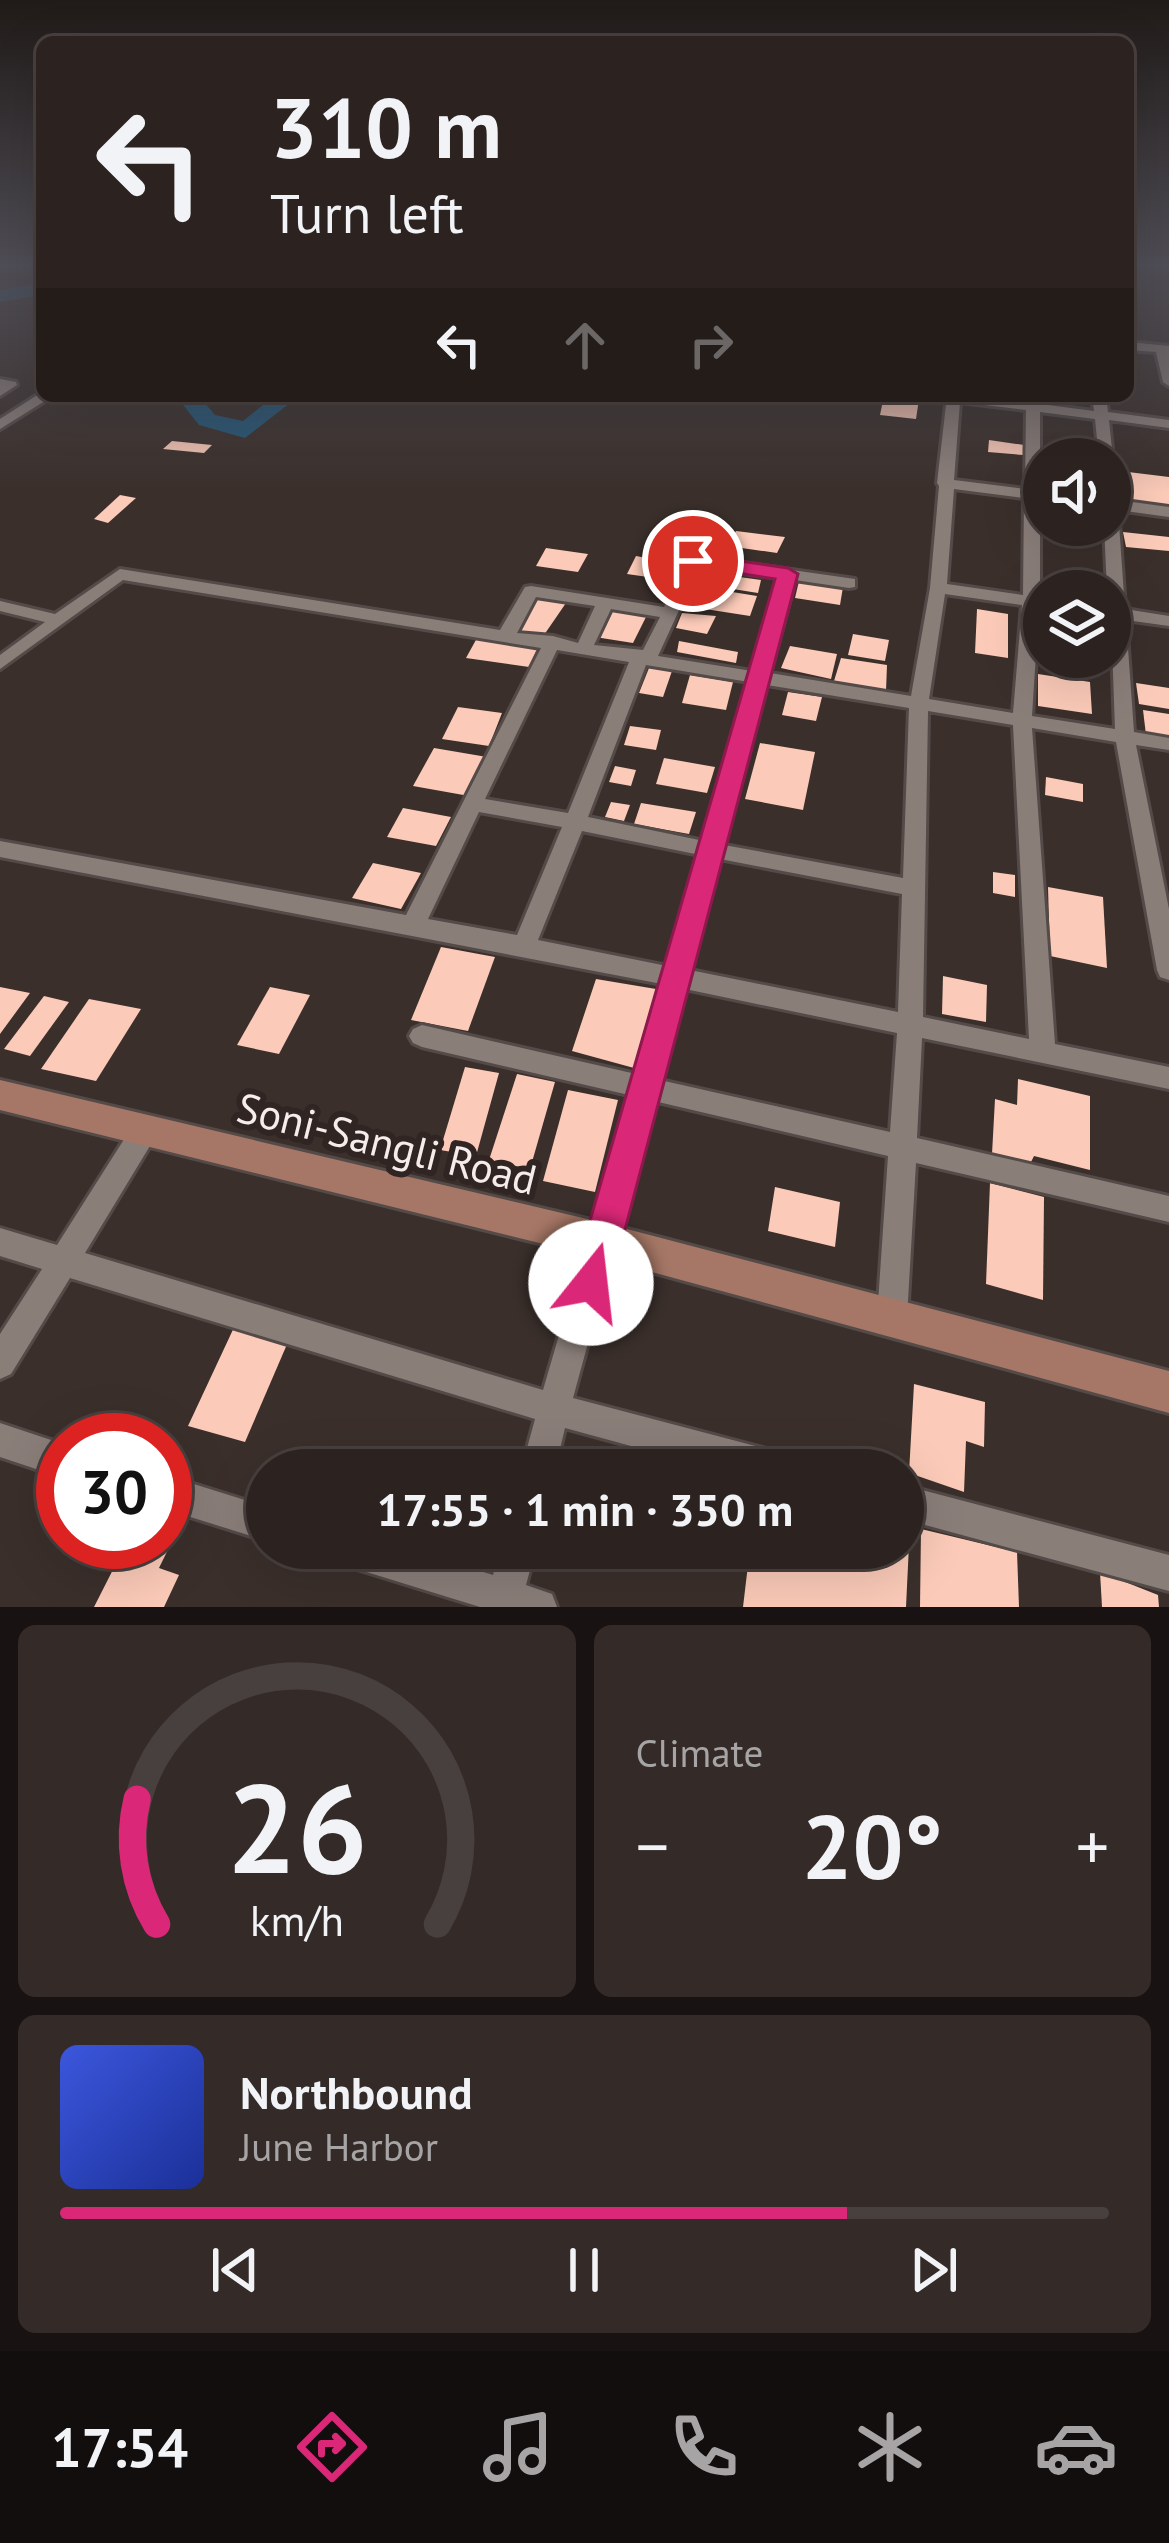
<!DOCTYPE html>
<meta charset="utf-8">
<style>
body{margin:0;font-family:"PT Sans",sans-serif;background:#342b29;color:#f1f3f6;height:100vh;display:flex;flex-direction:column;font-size:45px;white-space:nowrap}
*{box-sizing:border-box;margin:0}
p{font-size:39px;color:#a6a4a5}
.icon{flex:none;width:66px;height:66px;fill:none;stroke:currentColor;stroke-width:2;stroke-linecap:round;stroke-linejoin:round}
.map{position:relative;height:1607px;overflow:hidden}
.sheet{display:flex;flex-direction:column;gap:18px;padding:18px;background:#181312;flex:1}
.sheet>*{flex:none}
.hud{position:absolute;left:36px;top:36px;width:1098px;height:366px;border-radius:18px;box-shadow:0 12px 48px #0002,0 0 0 3px #48403e;background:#2c2320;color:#f1f3f6;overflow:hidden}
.buttons{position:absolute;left:1023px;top:438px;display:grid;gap:24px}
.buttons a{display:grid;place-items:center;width:108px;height:108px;border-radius:50%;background:#2c2320;box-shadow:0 12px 48px #0002,0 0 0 3px #48403e;font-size:60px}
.speed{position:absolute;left:36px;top:1413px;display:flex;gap:24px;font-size:60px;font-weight:700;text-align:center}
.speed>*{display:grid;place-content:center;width:156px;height:156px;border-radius:50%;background:#2c2320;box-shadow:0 12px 48px #0002,0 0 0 3px #48403e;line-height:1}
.speed .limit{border:18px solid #d22;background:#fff;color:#111}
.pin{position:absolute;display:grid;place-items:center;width:102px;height:102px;color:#fff;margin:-51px;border:6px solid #fff;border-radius:50%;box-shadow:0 3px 12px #0007}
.me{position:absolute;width:132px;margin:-66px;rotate:16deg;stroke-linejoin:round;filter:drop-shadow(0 0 9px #0008)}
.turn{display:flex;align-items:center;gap:42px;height:252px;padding:0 36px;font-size:54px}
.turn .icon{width:156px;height:156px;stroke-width:2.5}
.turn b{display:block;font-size:84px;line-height:102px}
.lanes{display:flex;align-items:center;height:114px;padding:0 36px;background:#0003;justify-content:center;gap:60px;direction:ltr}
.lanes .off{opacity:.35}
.big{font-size:90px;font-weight:700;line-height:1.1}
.sheet .tile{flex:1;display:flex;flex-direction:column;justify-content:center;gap:18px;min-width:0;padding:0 42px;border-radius:18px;background:#342b29}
.sheet .dial{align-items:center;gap:0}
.dial svg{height:312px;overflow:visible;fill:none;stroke:#48403e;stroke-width:7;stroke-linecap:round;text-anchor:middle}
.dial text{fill:#f1f3f6;stroke:none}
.song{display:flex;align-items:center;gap:36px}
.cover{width:144px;height:144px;border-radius:18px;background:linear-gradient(135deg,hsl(230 70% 55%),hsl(230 70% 35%))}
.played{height:12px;border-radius:6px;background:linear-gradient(90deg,#db2777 75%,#48403e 75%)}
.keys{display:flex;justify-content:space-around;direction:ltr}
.heat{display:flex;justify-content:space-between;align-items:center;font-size:66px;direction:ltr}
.sheet .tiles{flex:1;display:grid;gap:18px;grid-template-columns:1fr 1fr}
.tile:last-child{grid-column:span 2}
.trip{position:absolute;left:246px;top:1449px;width:678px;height:120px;border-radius:60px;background:#2c2320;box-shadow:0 12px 48px #0002,0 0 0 3px #48403e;font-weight:700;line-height:120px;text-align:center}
.tabs{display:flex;height:192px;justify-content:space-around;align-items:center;background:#120e0d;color:#a6a4a5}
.tabs .icon{width:84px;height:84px}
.tabs .selected{color:#db2777}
.tabs b{font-size:54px;color:#f1f3f6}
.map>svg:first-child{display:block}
</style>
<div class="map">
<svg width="1169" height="1607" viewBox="0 0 1169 1607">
<rect width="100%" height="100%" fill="#3a2f2b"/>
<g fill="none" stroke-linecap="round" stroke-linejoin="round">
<!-- river -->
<g fill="#245778" fill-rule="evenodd">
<path d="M 42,283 L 42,295 L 0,302 L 0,290 Z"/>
<path d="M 176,396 L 199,396 L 215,415 L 243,421 L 274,396 L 299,396 L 245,438 L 199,425 Z"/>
</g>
</g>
<!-- building -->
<g fill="#fbcab8">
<path d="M 884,396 L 919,399 L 916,419 L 880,415 Z"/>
<path d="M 989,440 L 1024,445 L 1023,455 L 988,452 Z"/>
<path d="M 172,441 L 212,445 L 204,453 L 163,449 Z"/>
<path d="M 1120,471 L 1169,477 L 1169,505 L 1122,499 Z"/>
<path d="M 120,495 L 136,498 L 108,523 L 94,519 Z"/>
<path d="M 736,531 L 785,537 L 777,553 L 728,546 Z"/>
<path d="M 1123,532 L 1169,537 L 1169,551 L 1126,547 Z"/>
<path d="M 546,548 L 588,554 L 578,572 L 536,566 Z"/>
<path d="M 636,556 L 663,561 L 655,578 L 627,574 Z"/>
<path d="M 718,574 L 761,580 L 758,593 L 714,586 Z"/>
<path d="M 799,581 L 843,587 L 840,605 L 795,598 Z"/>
<path d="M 687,587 L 707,590 L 699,610 L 678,607 Z"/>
<path d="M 726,591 L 757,596 L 750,616 L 705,609 L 709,598 L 723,600 Z"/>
<path d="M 534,597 L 566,603 L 544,635 L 516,632 Z"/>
<path d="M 977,609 L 1008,614 L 1008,658 L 975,653 Z"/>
<path d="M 610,610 L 647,615 L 633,643 L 595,637 Z"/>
<path d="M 682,613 L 716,616 L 707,634 L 676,628 Z"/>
<path d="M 853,634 L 889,640 L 885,661 L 848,655 Z"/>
<path d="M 477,638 L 538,647 L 529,667 L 466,658 Z"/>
<path d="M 679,641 L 738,652 L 736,663 L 677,652 Z"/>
<path d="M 790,646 L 837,654 L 831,679 L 781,668 Z"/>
<path d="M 841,658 L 887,665 L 886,691 L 834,681 Z"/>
<path d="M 649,668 L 672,671 L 663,697 L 639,693 Z"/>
<path d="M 1038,674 L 1090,682 L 1092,714 L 1038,706 Z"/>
<path d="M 690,675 L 733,682 L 726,710 L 682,703 Z"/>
<path d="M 1136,683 L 1169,688 L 1169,709 L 1139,704 Z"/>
<path d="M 788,692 L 822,697 L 816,721 L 782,715 Z"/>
<path d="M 458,707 L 502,713 L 489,746 L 442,739 Z"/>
<path d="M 1143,710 L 1169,714 L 1169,738 L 1146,735 Z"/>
<path d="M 630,726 L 661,730 L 656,750 L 624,745 Z"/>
<path d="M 760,743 L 815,752 L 803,810 L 745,799 Z"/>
<path d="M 434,748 L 487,757 L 469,796 L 413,786 Z"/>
<path d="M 664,758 L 715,767 L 707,793 L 656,784 Z"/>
<path d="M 615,766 L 636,770 L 631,786 L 609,782 Z"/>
<path d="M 1046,777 L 1083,784 L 1083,802 L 1045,795 Z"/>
<path d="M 611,802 L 630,805 L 624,821 L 605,817 Z"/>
<path d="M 641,803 L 696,812 L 689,834 L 634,824 Z"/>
<path d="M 403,808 L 451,817 L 436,846 L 387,837 Z"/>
<path d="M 373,863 L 421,873 L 401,909 L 352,898 Z"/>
<path d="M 993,872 L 1015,875 L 1015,897 L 993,893 Z"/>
<path d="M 1048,887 L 1103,897 L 1107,968 L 1050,956 Z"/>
<path d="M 441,947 L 495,957 L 468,1031 L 411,1020 Z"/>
<path d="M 943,976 L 987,985 L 986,1022 L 942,1014 Z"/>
<path d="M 596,979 L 656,989 L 634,1068 L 572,1051 Z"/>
<path d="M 0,987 L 30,993 L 0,1034 Z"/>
<path d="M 270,987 L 310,995 L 279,1054 L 237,1045 Z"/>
<path d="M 44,996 L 69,1002 L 30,1056 L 4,1049 Z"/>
<path d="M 89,999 L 141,1009 L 96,1081 L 41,1069 Z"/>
<path d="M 465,1067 L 499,1073 L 476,1156 L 440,1150 Z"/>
<path d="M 517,1074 L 555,1082 L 530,1169 L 489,1160 Z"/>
<path d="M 1018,1079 L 1090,1096 L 1090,1170 L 1034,1156 L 1030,1164 L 992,1154 L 995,1099 L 1017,1105 Z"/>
<path d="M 568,1090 L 618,1100 L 595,1192 L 543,1181 Z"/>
<path d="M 990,1183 L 1044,1197 L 1043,1300 L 986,1284 Z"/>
<path d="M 775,1187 L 840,1202 L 835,1247 L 768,1231 Z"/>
<path d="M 237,1321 L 291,1335 L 245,1442 L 188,1426 Z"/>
<path d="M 914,1384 L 985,1402 L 984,1447 L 966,1441 L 964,1492 L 909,1473 Z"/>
<path d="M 165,1505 L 186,1513 L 159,1568 L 179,1575 L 164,1607 L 94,1607 L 127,1542 L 165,1542 Z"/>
<path d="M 903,1522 L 910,1524 L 906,1607 L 743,1607 L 750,1548 L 903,1548 Z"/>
<path d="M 921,1529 L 1017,1552 L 1019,1607 L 920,1607 Z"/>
<path d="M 1100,1572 L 1158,1595 L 1159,1607 L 1102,1607 Z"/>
</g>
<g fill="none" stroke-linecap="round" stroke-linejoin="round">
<!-- minor casing -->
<g stroke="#544a48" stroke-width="6">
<g id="minor">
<path d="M 1128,342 L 1169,346 L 1169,386 L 1163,382 L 1156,352 L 1128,350 Z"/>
<path d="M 0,379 L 16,382 L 17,385 L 0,396 Z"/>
<path d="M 42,392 L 42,396 L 50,396 L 48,399 L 0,429 L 0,419 Z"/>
<path d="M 947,396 L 1026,402 L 1026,396 L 1040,396 L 1040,404 L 1094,411 L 1092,396 L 1106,396 L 1108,412 L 1169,420 L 1169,428 L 1109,420 L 1113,459 L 1110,462 L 1110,459 L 1099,459 L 1095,419 L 1040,412 L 1040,491 L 1044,491 L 1044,501 L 1040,500 L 1040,597 L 1044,598 L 1044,608 L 1039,607 L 1032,716 L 1115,729 L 1110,591 L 1107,591 L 1104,525 L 1110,525 L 1110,499 L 1169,507 L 1169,517 L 1118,510 L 1125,609 L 1169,616 L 1169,626 L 1126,620 L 1134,732 L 1169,738 L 1169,750 L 1136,745 L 1169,909 L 1169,980 L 1160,977 L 1157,970 L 1116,742 L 1032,728 L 1055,1044 L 1169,1067 L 1169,1089 L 922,1038 L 917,1138 L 1169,1196 L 1169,1222 L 916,1163 L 907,1318 L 903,1329 L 892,1333 L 881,1329 L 877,1318 L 888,1156 L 654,1101 L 573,1398 L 782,1453 L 794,1458 L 799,1470 L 719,1470 L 565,1428 L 555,1470 L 521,1470 L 535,1419 L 70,1278 L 11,1374 L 0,1379 L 0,1334 L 42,1269 L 0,1256 L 0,1228 L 57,1245 L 135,1122 L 145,1119 L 155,1122 L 159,1131 L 85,1253 L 543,1390 L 629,1095 L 422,1047 L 413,1043 L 409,1036 L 413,1029 L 422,1025 L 636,1074 L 662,984 L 0,857 L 0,841 L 406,915 L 541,648 L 123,580 L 0,669 L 0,655 L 45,622 L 0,611 L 0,601 L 55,614 L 120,569 L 500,630 L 525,587 L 531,586 L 664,607 L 685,561 L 693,556 L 855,579 L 855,587 L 849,588 L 795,580 L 770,673 L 911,696 L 930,588 L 939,486 L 937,483 ZM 960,402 L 1026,410 L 1025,489 L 954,480 ZM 954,489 L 1024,498 L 1023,595 L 947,584 ZM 699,567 L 779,578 L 752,671 L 658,656 ZM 945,594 L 1022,605 L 1013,713 L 929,699 ZM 536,597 L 595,606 L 578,643 L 553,636 L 517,633 ZM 611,609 L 660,617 L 643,650 L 594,645 ZM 557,650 L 629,662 L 568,813 L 485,799 ZM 646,665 L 749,682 L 704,841 L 588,817 ZM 767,685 L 909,708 L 903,878 L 724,845 ZM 928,711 L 1013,725 L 1029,1039 L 923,1017 ZM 479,812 L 562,827 L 517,935 L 428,919 ZM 582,831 L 700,855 L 667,966 L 538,940 ZM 720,859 L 902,894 L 898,1012 L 690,970 ZM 685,989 L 897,1033 L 890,1132 L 660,1080 Z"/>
<path d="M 0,1423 L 63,1444 L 63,1478 L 0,1457 Z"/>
<path d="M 165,1475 L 267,1507 L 267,1541 L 165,1509 Z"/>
<path d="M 903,1485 L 1169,1555 L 1169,1591 L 903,1519 Z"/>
<path d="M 329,1548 L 405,1548 L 493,1575 L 500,1548 L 536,1548 L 526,1585 L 552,1594 L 557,1607 L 480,1607 L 347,1566 L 335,1560 Z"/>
</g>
</g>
<!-- major casing -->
<g stroke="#544a48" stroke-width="6">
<path id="major" d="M 0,1080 L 604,1223 L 1169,1371 L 1169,1413 L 604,1259 L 0,1110 Z"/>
</g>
<!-- minor -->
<use href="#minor" fill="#8a7e79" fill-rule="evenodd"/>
<!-- major -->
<use href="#major" fill="#a67766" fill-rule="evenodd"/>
</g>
<!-- sky -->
<linearGradient id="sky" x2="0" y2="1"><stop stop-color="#201a18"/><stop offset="0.54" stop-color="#4f4d55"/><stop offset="1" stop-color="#4f4d55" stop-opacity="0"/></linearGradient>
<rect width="1169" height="492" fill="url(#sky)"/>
<!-- route -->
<path fill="#db2777" stroke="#8e194d" stroke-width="3" d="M 693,554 L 788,568 L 798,574 L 611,1283 L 605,1297 L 591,1302 L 577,1297 L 572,1283 L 775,579 L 686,565 L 683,561 Z"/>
<g text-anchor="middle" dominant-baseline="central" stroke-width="12" stroke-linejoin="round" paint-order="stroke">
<!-- near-street labels -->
<g font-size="42" fill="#f5edeb" stroke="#302522">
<text transform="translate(387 1143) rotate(14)">Soni-Sangli Road</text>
</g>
</g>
</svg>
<div class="buttons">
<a><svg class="icon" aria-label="sound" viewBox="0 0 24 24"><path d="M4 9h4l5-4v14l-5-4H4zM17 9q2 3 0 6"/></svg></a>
<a><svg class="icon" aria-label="layers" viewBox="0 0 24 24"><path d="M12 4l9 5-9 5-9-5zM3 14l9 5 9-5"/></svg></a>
</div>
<div class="speed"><div class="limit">30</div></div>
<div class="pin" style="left:693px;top:561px;background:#d93025"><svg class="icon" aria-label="arrive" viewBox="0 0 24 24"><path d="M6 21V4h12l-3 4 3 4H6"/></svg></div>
<svg class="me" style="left:591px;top:1283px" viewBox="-20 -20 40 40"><circle r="19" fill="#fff"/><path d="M0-13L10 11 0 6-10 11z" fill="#db2777"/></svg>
<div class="trip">17:55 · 1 min · 350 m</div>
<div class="hud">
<div class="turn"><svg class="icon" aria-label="left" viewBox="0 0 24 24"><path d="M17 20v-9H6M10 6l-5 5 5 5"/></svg><div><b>310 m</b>Turn left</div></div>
<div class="lanes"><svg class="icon" aria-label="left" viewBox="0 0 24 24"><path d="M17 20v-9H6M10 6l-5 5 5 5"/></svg><svg class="icon off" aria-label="ahead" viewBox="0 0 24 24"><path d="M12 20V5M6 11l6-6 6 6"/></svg><svg class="icon off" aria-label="right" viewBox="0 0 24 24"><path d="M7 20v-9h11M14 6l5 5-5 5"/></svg></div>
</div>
</div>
<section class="sheet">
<div class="tiles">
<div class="tile dial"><svg viewBox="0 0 100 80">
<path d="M14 69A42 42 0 1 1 86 69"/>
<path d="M14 69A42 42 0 0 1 9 37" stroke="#db2777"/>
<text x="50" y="56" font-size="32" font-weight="700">26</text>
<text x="50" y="72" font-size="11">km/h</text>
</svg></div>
<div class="tile"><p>Climate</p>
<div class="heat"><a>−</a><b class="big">20°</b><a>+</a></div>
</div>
<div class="tile">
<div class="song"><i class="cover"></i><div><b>Northbound</b><p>June Harbor</p></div></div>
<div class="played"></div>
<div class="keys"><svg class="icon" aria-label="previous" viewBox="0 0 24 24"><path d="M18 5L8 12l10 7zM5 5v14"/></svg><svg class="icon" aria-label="pause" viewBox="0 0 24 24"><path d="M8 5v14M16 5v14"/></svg><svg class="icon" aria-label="next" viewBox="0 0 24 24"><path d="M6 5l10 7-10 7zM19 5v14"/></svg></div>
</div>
</div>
</section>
<nav class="tabs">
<b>17:54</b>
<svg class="icon selected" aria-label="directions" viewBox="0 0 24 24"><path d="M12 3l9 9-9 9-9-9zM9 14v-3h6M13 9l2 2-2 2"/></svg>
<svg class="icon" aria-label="music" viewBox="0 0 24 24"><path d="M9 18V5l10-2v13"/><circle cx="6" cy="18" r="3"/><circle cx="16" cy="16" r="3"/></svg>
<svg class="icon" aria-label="phone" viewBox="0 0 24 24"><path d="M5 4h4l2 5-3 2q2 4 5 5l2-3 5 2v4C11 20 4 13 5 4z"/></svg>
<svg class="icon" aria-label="climate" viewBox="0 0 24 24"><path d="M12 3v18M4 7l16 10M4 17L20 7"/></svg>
<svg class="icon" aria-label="car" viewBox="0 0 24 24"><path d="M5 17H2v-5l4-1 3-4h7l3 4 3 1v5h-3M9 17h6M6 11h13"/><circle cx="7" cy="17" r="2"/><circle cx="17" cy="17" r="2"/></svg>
</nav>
